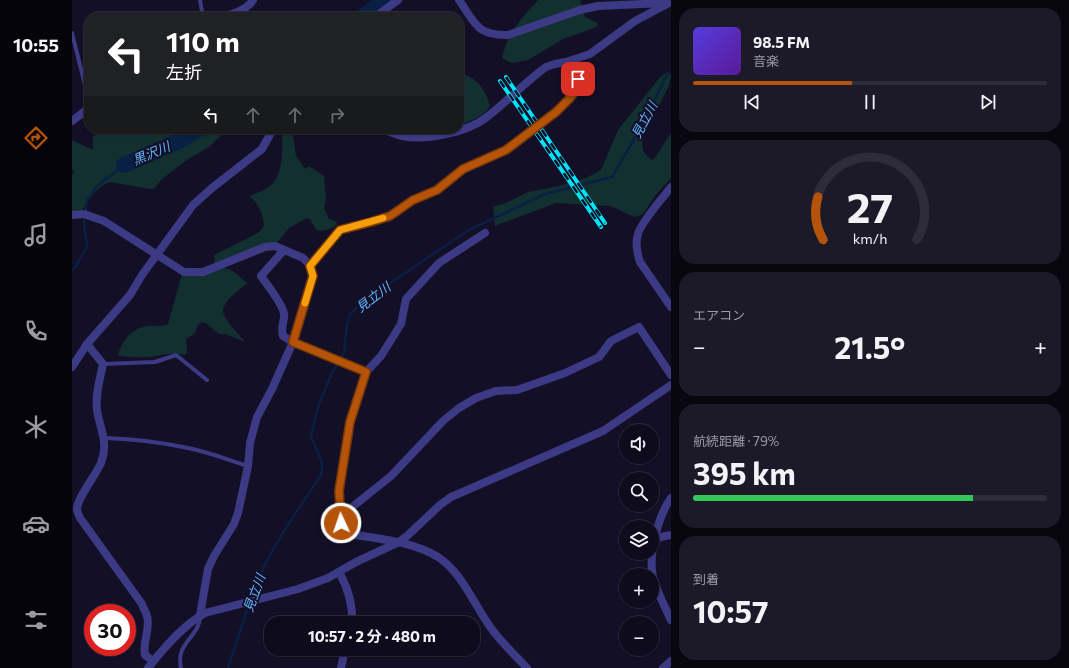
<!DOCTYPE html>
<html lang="ja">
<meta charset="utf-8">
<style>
body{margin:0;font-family:Commissioner,"Noto Sans JP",sans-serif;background:#1c1929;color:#f1f3f6;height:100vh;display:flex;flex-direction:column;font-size:15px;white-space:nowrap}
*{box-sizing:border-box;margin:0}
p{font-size:13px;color:#9b9ba3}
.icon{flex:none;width:22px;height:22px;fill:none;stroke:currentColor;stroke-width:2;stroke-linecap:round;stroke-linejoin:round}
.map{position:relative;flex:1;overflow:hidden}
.details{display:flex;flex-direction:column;gap:8px;padding:8px;background:#08060f;width:398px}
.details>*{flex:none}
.hud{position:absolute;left:12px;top:12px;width:380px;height:122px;border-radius:16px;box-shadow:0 1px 3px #0004,0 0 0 1px #2e2b3b;background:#202124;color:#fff;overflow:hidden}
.controls{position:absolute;left:547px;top:424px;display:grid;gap:8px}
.controls a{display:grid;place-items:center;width:40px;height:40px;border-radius:50%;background:#0e0b1c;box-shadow:0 1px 3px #0004,0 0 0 1px #2e2b3b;font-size:20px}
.speed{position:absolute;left:12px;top:604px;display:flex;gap:8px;font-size:20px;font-weight:700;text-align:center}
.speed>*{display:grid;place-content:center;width:52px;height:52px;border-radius:50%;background:#0e0b1c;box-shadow:0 1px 3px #0004,0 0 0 1px #2e2b3b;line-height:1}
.speed .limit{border:6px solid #d22;background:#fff;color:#111}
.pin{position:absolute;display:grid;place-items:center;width:34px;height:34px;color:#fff;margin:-17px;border-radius:8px;box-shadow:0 2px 6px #0006}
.me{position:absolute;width:44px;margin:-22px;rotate:357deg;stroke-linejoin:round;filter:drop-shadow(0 0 3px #0008)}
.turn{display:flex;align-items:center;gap:14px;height:84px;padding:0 16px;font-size:18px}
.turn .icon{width:52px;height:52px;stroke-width:2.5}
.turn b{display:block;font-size:28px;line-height:34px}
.lanes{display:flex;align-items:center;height:38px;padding:0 16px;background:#0003;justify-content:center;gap:20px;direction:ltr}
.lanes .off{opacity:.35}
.big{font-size:30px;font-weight:700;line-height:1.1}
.details .card{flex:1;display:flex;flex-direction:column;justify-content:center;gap:6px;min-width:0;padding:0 14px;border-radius:16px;background:#1c1929}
.details .dial{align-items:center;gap:0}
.dial svg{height:104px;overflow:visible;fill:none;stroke:#2e2b3b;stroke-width:7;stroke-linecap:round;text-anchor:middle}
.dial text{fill:#f1f3f6;stroke:none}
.song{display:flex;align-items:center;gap:12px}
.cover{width:48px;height:48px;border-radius:6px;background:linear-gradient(135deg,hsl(250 70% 55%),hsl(270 70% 35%))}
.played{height:4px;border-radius:2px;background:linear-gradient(90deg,#b45309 45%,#2e2b3b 45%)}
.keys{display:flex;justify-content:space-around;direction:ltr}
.heat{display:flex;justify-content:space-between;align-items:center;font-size:22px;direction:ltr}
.charge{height:6px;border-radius:3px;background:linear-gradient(90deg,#34c759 79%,#2e2b3b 0)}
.trip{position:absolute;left:192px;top:616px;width:216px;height:40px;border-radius:16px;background:#0e0b1c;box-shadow:0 1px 3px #0004,0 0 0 1px #2e2b3b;font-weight:700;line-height:40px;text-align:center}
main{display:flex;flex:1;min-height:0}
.tab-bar{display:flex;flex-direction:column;width:72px;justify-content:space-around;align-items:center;background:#06040b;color:#9b9ba3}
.tab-bar .icon{width:28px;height:28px}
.tab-bar .on{color:#b45309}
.tab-bar b{font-size:18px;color:#f1f3f6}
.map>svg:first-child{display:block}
</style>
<main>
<nav class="tab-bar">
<b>10:55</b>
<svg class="icon on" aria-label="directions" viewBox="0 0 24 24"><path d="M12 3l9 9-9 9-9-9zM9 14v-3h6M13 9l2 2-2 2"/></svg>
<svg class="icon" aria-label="music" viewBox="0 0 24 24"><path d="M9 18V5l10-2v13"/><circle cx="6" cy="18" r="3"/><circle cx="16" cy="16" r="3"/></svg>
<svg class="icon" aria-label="phone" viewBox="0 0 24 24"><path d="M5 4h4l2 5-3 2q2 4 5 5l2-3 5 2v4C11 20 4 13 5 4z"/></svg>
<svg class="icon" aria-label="climate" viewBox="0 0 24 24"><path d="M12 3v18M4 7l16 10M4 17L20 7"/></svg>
<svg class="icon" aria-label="car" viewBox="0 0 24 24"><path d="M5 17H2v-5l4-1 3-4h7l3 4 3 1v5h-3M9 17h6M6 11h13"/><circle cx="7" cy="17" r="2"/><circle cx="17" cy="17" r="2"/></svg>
<svg class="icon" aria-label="filters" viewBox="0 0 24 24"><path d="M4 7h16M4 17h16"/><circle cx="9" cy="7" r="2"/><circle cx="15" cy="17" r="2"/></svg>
</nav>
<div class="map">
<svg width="599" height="668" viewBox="0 0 599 668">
<rect width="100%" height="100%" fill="#130f26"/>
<!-- green -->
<g fill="#12302f">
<path d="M 466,0 L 508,0 L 513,17 L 526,23 L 525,27 L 491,39 L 456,60 L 440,63 L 430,58 C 436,32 449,19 466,0 Z"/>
<path d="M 596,72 L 599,74 C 599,97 562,132 572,152 C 574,156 578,158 581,160 C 588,152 592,142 599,133 L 599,178 L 583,196 L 571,214 L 563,217 L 538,206 L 484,203 L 423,226 L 421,207 L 434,203 L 456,192 L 487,186 L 514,178 L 529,170 L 546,130 L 589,76 Z"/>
<path d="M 387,74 C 403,74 415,92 418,106 C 412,116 398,121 387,126 Z"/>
<path d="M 32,129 L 156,129 L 138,146 L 112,162 L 89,180 L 82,189 L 78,189 L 37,182 C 25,187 17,200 10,210 L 0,212 L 0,175 L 2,173 L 0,169 L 0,140 L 21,150 L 21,137 Z"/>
<path d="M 210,129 L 220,129 L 224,156 L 233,169 L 237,166 L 252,176 L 254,200 L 252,208 L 257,219 L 264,221 L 265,224 C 259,230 252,232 244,230 L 238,219 L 235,218 L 217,228 L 204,244 L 143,264 L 142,255 L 182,235 L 187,232 L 192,226 C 190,211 188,207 178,196 C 183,193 190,192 195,188 C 213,178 210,147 210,129 Z"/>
<path d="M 323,129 L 378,129 L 351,133 Z"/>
<path d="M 148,268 C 163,267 165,277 176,283 C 169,288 151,301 151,311 C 151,319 168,335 173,342 L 153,334 L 147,334 L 135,324 L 130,322 L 126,325 L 123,333 L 114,339 L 115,353 L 113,355 C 99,352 91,355 78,357 C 67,358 57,357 46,356 C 49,341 59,329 75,326 C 83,325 89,327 96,324 L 110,274 Z"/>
</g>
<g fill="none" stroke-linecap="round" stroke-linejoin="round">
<!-- stream -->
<g stroke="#0a1f44" stroke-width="2.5">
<path d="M 0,270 L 3,268 L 15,246 L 12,224 L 15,201 L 25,186 L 52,165"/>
<path d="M 179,599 C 194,553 223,514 249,475 L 250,463 L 239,436 L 246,407 L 259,375 L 272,352 L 275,325 L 278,314 L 295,299 L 395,231 L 473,194 L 540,177 L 575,117 L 593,78 L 599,72"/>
<path d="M 156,668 L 177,604"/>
</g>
<!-- river -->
<g stroke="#0a1f44" stroke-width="16">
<path d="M 290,17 L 314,0"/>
<path d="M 52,165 L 109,140 L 126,129"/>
</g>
<!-- lane -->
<g stroke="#3d3a85" stroke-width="4">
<path d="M 128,0 L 131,17"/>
<path d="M 0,33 L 17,101"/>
<path d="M 239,266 L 268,230 L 299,222 L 318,216 L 341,200 L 365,190 L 391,169 L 434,150 L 484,111 L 502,93 L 505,86 L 506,79 L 505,71 L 501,60"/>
<path d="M 31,364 L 83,362 L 104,355 L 135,380"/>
<path d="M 33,438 C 61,439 89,442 116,448 C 137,452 156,460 176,466"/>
<path d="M 109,668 C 103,642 128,637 128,616"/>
</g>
<!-- street -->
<g stroke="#3d3a85" stroke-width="8">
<path d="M 387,0 C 403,23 405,36 436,35 L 508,10 L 526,6 L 592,3"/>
<path d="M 152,17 C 162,13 175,10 181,0"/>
<path d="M 303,17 L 326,0"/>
<path d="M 0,121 L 17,108"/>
<path d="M 310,129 C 316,131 323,134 330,136 C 354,141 396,132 415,117 C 436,101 453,82 474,67 L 483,64 L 494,62 L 518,54 L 563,21 L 597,3"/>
<path d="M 599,187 C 591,198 569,222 566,234 C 563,243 565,253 568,262 L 599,307"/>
<path d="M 0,215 L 12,214 L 32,221 L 112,272 L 131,272 L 193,247 L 203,246 L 231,258 L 239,266 L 241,276 L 239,282 L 221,342 L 200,389 L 185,417 L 178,443 L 176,466 L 166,513 L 162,524 L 142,556 L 136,569 L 128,615"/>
<path d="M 413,233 L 367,263 L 334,299 L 329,324 L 309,356 L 294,372 L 278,422 L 267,491 L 269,523 L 278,534 C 307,539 340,541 366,557 C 392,574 403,608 422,632 C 432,645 444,656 455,668"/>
<path d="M 212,250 L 189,276 C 195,285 211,304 212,314 C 213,322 208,325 211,336 L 221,342 L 294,372"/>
<path d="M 15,344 L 31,364 C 28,379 23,395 25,410 C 28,430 37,442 29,463 C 24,475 5,498 5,509 C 5,512 7,515 8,518 L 70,604 C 71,608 74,612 75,616 C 79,629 70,642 73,655 L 81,661"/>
<path d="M 0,367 L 15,344 L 58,295 L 70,275 L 121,205 L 140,188 L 190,149 L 201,129"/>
<path d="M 599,498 C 586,516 576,555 581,577 C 585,592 593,607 599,620"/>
<path d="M 269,516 L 319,476 L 371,421 L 387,408 L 404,398 L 424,391 L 445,390 L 493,373 L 527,357 L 539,341 L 567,327 L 599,375"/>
<path d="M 584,538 L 599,535"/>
<path d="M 267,572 C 276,588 281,604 280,623"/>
<path d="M 76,668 C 91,649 111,625 133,613 L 226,589 L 256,578 L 284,562 L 327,542 L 335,536 L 368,505 L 379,497 L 531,431 L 599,385"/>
<path d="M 269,668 L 273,649"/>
<path d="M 591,668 L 599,661"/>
</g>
<!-- rail casing -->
<g stroke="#00e5ff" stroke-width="4">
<g id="rail">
<path d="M 434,77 L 533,223"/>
<path d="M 428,81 L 529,227"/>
</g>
</g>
<!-- rail -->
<use href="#rail" stroke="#130f26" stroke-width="2.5" stroke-dasharray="8" stroke-linecap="butt"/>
</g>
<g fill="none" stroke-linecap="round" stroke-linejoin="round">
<!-- route casing -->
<g stroke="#753606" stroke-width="10">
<path id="route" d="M 269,523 L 267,491 L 278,422 L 294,372 L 221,342 L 239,282 L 241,276 L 238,266 L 268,230 L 299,222 L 318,216 L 341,200 L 365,190 L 391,169 L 434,150 L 484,112 L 498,98 L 502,93 L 506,79"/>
</g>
<!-- route -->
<use href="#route" stroke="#b45309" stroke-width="7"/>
<!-- slow -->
<path stroke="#f59e0b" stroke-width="7" d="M 233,303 L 241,276 L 238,266 L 268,230 L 311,218"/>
</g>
<g text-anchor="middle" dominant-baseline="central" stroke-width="4" stroke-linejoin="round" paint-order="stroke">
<!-- water labels -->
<g font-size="13" font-style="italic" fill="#62b6ff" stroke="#130f26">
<text transform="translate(572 120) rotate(-62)">見立川</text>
<text transform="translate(79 153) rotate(-23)">黒沢川</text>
<text transform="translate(301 297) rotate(-37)">見立川</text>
<text transform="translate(182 593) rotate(-70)">見立川</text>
</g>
</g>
</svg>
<div class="controls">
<a><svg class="icon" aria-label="sound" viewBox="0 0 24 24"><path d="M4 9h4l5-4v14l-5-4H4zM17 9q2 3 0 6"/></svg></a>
<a><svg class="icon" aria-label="search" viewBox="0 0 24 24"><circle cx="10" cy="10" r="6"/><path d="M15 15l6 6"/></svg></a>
<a><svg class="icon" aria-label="layers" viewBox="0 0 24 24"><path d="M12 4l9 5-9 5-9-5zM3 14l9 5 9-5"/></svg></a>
<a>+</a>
<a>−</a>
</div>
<div class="speed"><div class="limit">30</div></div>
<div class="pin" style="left:506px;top:79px;background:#d93025"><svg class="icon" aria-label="arrive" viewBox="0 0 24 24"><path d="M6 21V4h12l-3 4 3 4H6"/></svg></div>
<svg class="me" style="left:269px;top:523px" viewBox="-20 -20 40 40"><circle r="17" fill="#b45309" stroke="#fff" stroke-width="3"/><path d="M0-11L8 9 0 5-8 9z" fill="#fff"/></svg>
<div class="trip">10:57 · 2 分 · 480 m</div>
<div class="hud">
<div class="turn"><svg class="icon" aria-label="left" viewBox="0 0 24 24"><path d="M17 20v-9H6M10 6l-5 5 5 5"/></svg><div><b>110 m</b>左折</div></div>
<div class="lanes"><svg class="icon" aria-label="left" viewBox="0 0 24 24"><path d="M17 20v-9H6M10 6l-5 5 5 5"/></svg><svg class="icon off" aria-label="ahead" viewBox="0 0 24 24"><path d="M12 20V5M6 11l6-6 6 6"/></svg><svg class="icon off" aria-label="ahead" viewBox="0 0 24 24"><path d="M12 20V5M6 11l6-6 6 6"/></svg><svg class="icon off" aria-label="right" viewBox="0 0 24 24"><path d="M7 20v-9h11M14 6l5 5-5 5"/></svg></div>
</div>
</div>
<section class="details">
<div class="card">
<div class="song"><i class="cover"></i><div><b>98.5 FM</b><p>音楽</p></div></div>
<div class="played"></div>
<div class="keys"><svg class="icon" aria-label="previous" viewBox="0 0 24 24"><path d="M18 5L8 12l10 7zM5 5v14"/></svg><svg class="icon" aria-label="pause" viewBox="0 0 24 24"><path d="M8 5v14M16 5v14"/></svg><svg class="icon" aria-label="next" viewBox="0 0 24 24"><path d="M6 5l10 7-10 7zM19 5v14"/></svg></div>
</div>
<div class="card dial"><svg viewBox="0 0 100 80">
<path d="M14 69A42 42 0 1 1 86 69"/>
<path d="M14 69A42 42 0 0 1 10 36" stroke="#b45309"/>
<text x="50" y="56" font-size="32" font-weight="700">27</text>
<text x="50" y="72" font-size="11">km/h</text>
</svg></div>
<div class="card"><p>エアコン</p>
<div class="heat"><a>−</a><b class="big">21.5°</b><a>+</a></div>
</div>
<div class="card"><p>航続距離 · 79%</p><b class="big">395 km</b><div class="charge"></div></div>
<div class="card"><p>到着</p><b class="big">10:57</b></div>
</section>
</main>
